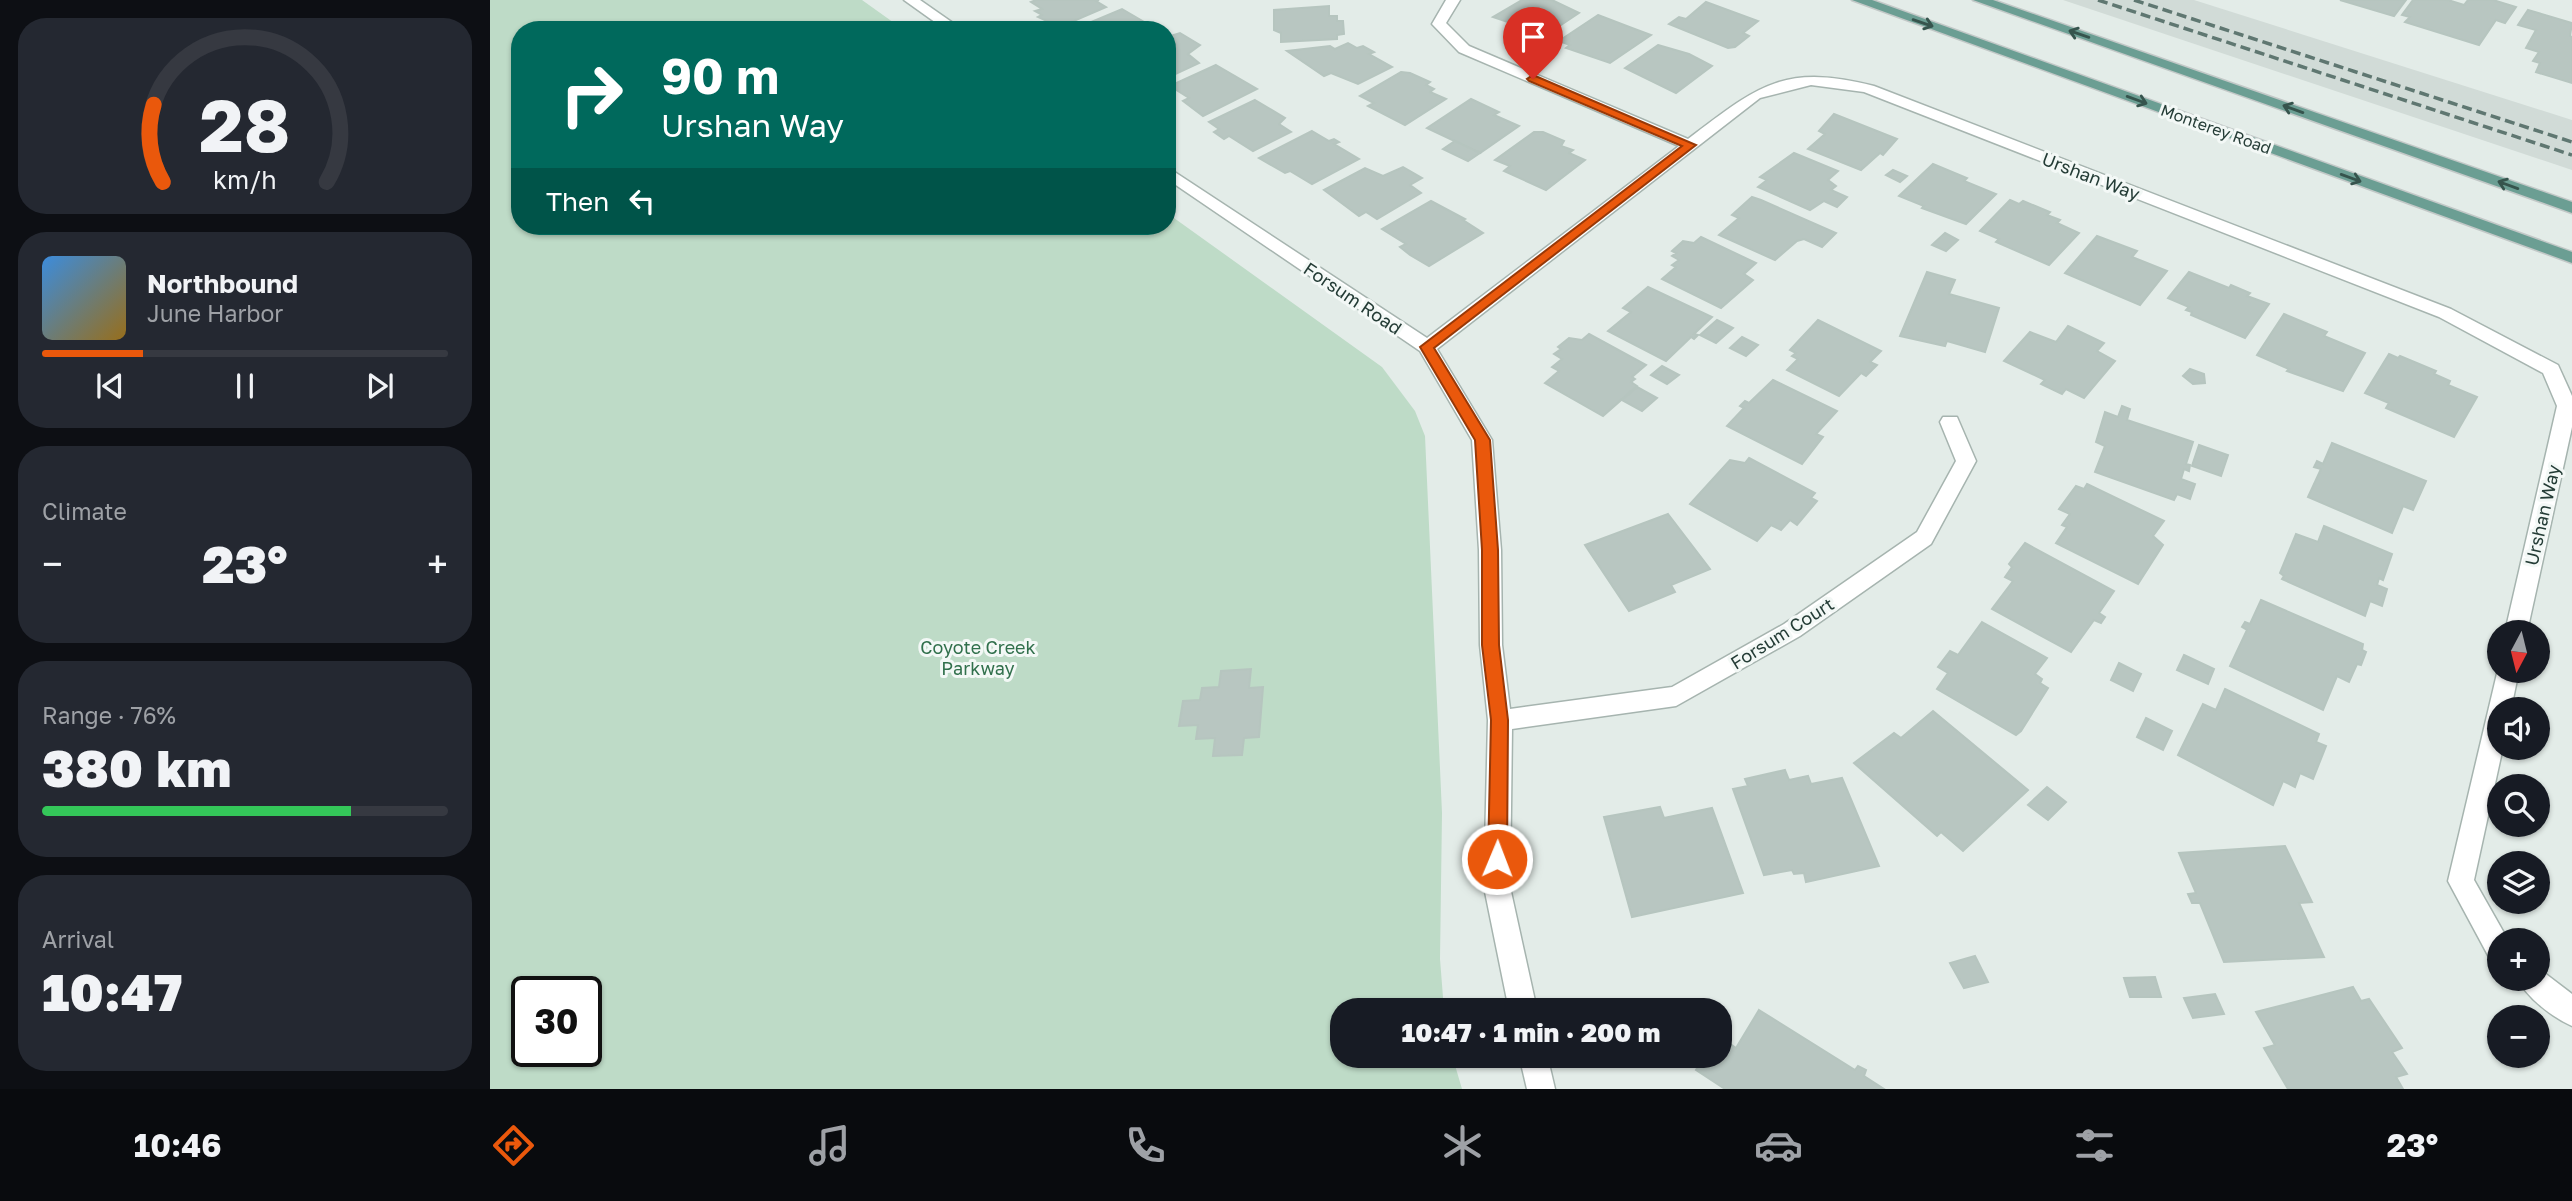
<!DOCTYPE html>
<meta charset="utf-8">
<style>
body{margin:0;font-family:"Golos Text",sans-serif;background:#242831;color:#f1f3f6;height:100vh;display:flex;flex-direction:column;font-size:26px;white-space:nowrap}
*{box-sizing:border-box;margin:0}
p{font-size:23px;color:#9ea1a6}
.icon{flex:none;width:38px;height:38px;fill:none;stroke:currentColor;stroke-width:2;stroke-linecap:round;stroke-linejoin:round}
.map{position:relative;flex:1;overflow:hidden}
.panel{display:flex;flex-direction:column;gap:18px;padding:18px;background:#0d0f14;width:490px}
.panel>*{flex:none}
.hud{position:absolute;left:21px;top:21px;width:665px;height:214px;border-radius:28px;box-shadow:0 2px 5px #0004;background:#00695c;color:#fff;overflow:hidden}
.needle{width:46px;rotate:187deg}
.fabs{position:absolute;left:1997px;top:620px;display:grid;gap:14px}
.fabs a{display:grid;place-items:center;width:63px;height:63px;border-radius:50%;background:#171b24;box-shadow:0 2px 5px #0004;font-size:35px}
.speed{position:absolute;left:21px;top:976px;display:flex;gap:14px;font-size:35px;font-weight:700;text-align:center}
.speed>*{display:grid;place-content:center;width:91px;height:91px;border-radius:50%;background:#171b24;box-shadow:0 2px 5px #0004;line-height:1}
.speed .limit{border:4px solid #111;border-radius:10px;background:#fff;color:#111}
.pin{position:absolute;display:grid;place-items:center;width:60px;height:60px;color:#fff;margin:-72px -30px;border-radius:50% 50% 50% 0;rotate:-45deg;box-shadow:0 0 7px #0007}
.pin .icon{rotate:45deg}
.me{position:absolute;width:77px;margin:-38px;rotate:1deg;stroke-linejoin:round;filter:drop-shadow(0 0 5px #0008)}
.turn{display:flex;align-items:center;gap:24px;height:147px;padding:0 35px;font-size:32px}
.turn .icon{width:91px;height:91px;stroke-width:2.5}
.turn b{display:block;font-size:49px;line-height:60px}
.then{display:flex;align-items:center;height:66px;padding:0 35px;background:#0003;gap:14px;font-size:26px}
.big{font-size:52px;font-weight:800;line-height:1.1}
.panel .tile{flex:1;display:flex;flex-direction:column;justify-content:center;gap:10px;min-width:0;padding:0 24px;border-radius:28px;background:#242831}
.panel .dial{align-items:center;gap:0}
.dial svg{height:182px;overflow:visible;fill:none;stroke:#363941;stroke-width:7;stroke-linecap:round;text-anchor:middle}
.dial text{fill:#f1f3f6;stroke:none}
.song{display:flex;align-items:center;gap:21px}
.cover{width:84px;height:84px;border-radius:10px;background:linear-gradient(135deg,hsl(210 70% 55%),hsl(40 70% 35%))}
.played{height:7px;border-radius:4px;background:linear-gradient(90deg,#ea580c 25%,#363941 25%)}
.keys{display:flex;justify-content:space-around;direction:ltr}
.heat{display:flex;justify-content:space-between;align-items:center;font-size:38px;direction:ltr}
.charge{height:10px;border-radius:5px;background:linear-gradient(90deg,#34c759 76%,#363941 0)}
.trip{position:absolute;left:840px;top:998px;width:402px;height:70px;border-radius:28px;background:#171b24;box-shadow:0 2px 5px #0004;font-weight:800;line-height:70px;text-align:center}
.dock{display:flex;height:112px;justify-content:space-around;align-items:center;background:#090b0e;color:#9ea1a6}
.dock .icon{width:49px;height:49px}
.dock .selected{color:#ea580c}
.dock b{font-size:32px;color:#f1f3f6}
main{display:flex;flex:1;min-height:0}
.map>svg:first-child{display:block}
</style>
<main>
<section class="panel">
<div class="tile dial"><svg viewBox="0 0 100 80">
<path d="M14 69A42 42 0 1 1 86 69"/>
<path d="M14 69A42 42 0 0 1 10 35" stroke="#ea580c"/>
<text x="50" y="56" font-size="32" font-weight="700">28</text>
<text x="50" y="72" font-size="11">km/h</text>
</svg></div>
<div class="tile">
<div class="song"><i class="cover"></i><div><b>Northbound</b><p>June Harbor</p></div></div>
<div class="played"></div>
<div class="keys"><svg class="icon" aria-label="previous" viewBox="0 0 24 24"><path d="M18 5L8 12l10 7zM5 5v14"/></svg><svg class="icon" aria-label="pause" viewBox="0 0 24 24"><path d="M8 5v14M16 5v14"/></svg><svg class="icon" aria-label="next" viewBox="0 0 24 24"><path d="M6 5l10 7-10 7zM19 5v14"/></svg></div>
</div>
<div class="tile"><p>Climate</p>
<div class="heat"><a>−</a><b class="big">23°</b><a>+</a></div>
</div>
<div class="tile"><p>Range · 76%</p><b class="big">380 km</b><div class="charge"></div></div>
<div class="tile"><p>Arrival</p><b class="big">10:47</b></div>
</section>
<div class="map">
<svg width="2082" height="1089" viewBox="0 0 2082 1089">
<rect width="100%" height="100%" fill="#e3ece8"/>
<!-- built -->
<path fill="#d1dbd7" d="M 1573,0 L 1704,0 L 2082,120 L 2082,170 Z"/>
<!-- green -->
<path fill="#bedbc7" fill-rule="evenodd" d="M 0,0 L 372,0 L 414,30 L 30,30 L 30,226 L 677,226 L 677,213 L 892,367 L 925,411 L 935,436 L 952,813 L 950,959 L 954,1010 L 852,1010 L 852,1055 L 962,1055 L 972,1089 L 0,1089 ZM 37,992 L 96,992 L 96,1052 L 37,1052 Z"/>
<!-- building -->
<g fill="#b8c6c1" stroke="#b6c5bf" stroke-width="2">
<path d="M 546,0 L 609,0 L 606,1 L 616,7 L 570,27 L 548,17 L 552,15 L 545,11 L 552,9 L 541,2 Z"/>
<path d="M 1032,0 L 1062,0 L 1089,13 L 1056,35 L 1003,17 Z"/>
<path d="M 1850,0 L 1916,0 L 1904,16 Z"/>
<path d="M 1923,0 L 1958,0 L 1974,5 L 1978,0 L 2003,0 L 2026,7 L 2015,23 L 2006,20 L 1989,45 L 1915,22 L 1920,17 L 1912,15 Z"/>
<path d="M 1216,2 L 1268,21 L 1253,33 L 1259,36 L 1245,47 L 1238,48 L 1179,24 L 1189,17 L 1196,19 Z"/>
<path d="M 839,6 L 839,16 L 847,16 L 847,21 L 853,21 L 854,34 L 847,35 L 847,39 L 791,42 L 791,33 L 784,30 L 784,10 Z"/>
<path d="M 632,9 L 668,30 L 587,28 Z"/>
<path d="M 2038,10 L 2082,23 L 2080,36 L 2082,37 L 2082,83 L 2046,72 L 2050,63 L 2043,61 L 2049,52 L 2036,48 L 2046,30 L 2028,25 Z"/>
<path d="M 1108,15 L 1142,28 L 1161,35 L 1120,63 L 1076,48 L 1080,45 L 1069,41 Z"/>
<path d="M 690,33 L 710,45 L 698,54 L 709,63 L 677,78 L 677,37 Z"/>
<path d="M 858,43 L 867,48 L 873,46 L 884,52 L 879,54 L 902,67 L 868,84 L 841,73 L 834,76 L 797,51 L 840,46 L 845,49 Z"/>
<path d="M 1168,45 L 1199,54 L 1222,66 L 1186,93 L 1135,68 Z"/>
<path d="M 726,65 L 767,89 L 713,116 L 693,101 L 699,98 L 680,86 Z"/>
<path d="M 911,72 L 920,73 L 940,82 L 936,85 L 944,89 L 940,92 L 956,99 L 915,125 L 878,106 L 884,103 L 870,96 Z"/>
<path d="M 981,99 L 1009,112 L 1004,115 L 1029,126 L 990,153 L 937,128 Z"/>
<path d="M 765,100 L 795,118 L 789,124 L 801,132 L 763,151 L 739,136 L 734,139 L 724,132 L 729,129 L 719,122 Z"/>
<path d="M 1344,114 L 1407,139 L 1393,155 L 1390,153 L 1371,170 L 1318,149 L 1335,134 L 1329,131 Z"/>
<path d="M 822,131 L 839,141 L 844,139 L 849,142 L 844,144 L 869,159 L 822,184 L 800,171 L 795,173 L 769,158 Z"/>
<path d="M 1044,132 L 1053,132 L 1074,141 L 1071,146 L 1083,150 L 1079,153 L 1095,160 L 1056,190 L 1014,171 L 1020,166 L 1005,160 Z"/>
<path d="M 965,141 L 990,153 L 978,161 L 953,149 Z"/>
<path d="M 1304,153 L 1348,171 L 1338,180 L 1346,186 L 1341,190 L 1357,197 L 1347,207 L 1334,201 L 1320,210 L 1268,187 L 1277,180 L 1270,177 Z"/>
<path d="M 1443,164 L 1477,178 L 1474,181 L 1506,194 L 1476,224 L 1432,208 L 1434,206 L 1409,196 Z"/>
<path d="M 913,167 L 932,178 L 920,185 L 931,193 L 887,219 L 876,212 L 869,216 L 834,190 L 875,168 L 893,176 Z"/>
<path d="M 1403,170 L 1417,176 L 1410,182 L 1396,175 Z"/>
<path d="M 1262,197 L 1271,200 L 1346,233 L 1332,247 L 1314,239 L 1307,241 L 1285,260 L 1229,235 L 1249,218 L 1242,215 Z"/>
<path d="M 1520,200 L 1529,204 L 1533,201 L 1560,212 L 1557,215 L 1570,220 L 1567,223 L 1589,233 L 1559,265 L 1506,242 L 1509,239 L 1490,231 Z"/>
<path d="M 941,201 L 975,219 L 973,220 L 993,233 L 939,266 L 920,255 L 910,247 L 916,244 L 892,229 Z"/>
<path d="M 1455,233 L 1468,240 L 1456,251 L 1442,245 Z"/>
<path d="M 1607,236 L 1647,251 L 1642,257 L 1677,271 L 1650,305 L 1575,273 Z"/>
<path d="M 1211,237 L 1266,263 L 1254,274 L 1263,280 L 1231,308 L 1172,279 L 1186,267 L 1182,265 L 1189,260 L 1182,256 L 1186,253 L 1182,251 L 1193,241 L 1204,243 Z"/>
<path d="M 1437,272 L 1465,280 L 1459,294 L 1509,308 L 1495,352 L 1457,341 L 1455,346 L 1410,336 Z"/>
<path d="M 1699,272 L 1739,288 L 1741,285 L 1760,293 L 1757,296 L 1779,304 L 1755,338 L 1701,315 L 1702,312 L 1696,310 L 1699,307 L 1678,298 Z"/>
<path d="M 1158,287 L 1222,317 L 1204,334 L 1208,335 L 1204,339 L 1201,337 L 1176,361 L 1118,331 L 1141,312 L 1133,308 Z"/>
<path d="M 1794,314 L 1837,332 L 1834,336 L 1875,353 L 1853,391 L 1797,371 L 1799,369 L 1767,355 Z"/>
<path d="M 1227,320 L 1243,328 L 1226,343 L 1210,335 Z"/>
<path d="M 1328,320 L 1391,351 L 1380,362 L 1387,365 L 1376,376 L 1371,373 L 1349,396 L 1297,370 L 1308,359 L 1302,356 L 1306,353 L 1300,350 Z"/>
<path d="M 1578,326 L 1614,343 L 1607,351 L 1625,361 L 1594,398 L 1576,389 L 1572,394 L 1551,384 L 1555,380 L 1514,361 L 1540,332 L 1566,342 Z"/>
<path d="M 1099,334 L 1156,365 L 1142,377 L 1145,379 L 1141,382 L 1147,386 L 1113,416 L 1055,383 L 1069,371 L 1062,367 L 1072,359 L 1064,354 L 1071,349 L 1068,347 L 1079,338 L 1092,340 Z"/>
<path d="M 1252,337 L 1268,345 L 1256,356 L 1240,348 Z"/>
<path d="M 1899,354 L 1908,358 L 1910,356 L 1946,371 L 1944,374 L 1960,381 L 1958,385 L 1987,397 L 1964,437 L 1896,408 L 1899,403 L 1875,393 Z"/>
<path d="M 1172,366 L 1189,375 L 1177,384 L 1161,375 Z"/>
<path d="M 1700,369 L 1714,374 L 1715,383 L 1703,384 L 1693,376 Z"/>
<path d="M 1283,380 L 1347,411 L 1326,434 L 1333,437 L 1312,464 L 1237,426 L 1254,408 L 1250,406 L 1255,401 L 1259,403 Z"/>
<path d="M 1147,387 L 1167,398 L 1152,411 L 1132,400 Z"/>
<path d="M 1632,406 L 1640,409 L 1637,420 L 1703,442 L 1696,464 L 1700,465 L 1699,471 L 1694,469 L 1691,479 L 1705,484 L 1700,499 L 1687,494 L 1684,500 L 1605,472 L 1615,446 L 1606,442 L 1615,412 L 1628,417 Z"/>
<path d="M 1842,443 L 1936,481 L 1923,510 L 1913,506 L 1902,533 L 1818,497 L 1831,469 L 1824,467 L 1827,461 L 1833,464 Z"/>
<path d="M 1709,445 L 1738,455 L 1731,476 L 1702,466 Z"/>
<path d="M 1259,458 L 1325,493 L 1321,498 L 1327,501 L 1307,525 L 1300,520 L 1291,530 L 1281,525 L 1267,541 L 1200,504 L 1240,460 L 1255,463 Z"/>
<path d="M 1597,484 L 1674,521 L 1663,536 L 1673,545 L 1648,584 L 1566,543 L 1577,527 L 1572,525 L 1580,514 L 1569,509 L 1586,486 L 1594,489 Z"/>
<path d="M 1178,514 L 1220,569 L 1181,585 L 1185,592 L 1139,611 L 1095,545 Z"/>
<path d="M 1834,526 L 1902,554 L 1893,580 L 1889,578 L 1887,585 L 1897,589 L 1892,606 L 1880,601 L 1875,616 L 1792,579 L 1794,576 L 1790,573 L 1806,534 L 1828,542 Z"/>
<path d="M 1535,543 L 1624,591 L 1609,613 L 1615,617 L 1611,623 L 1604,620 L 1581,652 L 1502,609 L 1523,581 L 1515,577 L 1522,567 L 1519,564 Z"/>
<path d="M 1771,600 L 1873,644 L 1872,650 L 1876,652 L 1871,665 L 1867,664 L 1859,682 L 1847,676 L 1833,710 L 1740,666 L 1757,630 L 1752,627 L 1755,622 L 1760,624 Z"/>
<path d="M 1492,622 L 1557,658 L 1545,674 L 1552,679 L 1550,683 L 1558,688 L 1531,731 L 1526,735 L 1447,689 L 1458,673 L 1448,667 L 1460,651 L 1468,655 Z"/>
<path d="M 1694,655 L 1724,669 L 1718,684 L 1687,670 Z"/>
<path d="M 1629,663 L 1651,674 L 1643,691 L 1621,680 Z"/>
<path d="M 761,669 L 759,688 L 773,687 L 769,737 L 754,738 L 752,755 L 723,756 L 725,738 L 706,739 L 708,725 L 689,726 L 693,701 L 710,700 L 712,688 L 729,687 L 731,671 Z"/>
<path d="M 1735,689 L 1829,734 L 1826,742 L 1836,746 L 1823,779 L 1810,773 L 1805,787 L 1793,781 L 1783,805 L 1688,755 L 1713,704 L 1726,710 Z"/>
<path d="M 1443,711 L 1538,790 L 1473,851 L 1451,832 L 1447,836 L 1364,763 L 1404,733 L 1411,738 Z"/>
<path d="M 1656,718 L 1682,731 L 1673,750 L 1647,737 Z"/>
<path d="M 1295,770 L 1299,780 L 1318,776 L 1321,784 L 1352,778 L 1389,866 L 1316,882 L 1314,873 L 1304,874 L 1302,870 L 1274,875 L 1243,789 L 1258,786 L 1255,779 Z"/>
<path d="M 1557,787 L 1576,802 L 1558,820 L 1538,805 Z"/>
<path d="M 1170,807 L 1174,818 L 1222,808 L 1253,893 L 1142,917 L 1114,817 Z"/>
<path d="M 1795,846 L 1822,902 L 1809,903 L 1834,957 L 1734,962 L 1710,903 L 1702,903 L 1698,894 L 1706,893 L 1689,853 Z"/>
<path d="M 1485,956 L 1498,982 L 1474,988 L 1460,963 Z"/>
<path d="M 1665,977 L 1671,997 L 1640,997 L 1634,978 Z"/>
<path d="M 1863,987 L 1871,1001 L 1879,999 L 1912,1048 L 1902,1052 L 1917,1074 L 1906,1077 L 1913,1089 L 1798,1089 L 1774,1048 L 1785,1045 L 1766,1012 Z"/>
<path d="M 1725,994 L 1734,1014 L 1703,1018 L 1694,998 Z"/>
<path d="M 1269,1010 L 1365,1070 L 1368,1066 L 1376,1070 L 1374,1076 L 1394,1089 L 1235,1089 L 1206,1070 L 1215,1055 L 1230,1055 L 1230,1037 L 1246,1048 Z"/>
</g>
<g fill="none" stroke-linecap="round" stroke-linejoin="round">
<!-- minor casing -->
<g stroke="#a6b4af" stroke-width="3">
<g id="minor">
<path d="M 414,0 L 430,0 L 473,30 L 456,30 Z"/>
<path d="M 956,0 L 970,0 L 956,23 L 979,46 L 1198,139 C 1268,86 1293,63 1384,86 L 1961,309 L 2068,365 L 2082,396 L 2082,427 L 2037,632 L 2015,632 L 2067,406 L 2053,373 L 1949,317 L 1374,92 L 1321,85 L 1270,98 L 947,349 L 1002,440 L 1011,550 L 1012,645 L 1020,709 L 1182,687 L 1294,624 L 1427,532 L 1466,461 L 1450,422 L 1453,417 L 1467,417 L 1486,461 L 1441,544 L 1310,636 L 1186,706 L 1022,729 L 1020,887 L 1047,1010 L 1019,1010 L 994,887 L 998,720 L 990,645 L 989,550 L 982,440 L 930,351 L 677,179 L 677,167 L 937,338 L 1189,146 L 969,52 L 942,24 Z"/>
<path d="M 2009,665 L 2009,670 L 2029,670 L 2021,709 L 2009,709 L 2009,747 L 2013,747 L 1984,880 L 2018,940 L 2009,940 L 2009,963 L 2000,959 L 1958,881 Z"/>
<path d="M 2048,968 L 2082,994 L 2082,1026 C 2064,1018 2035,997 2028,978 L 2048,978 Z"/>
<path d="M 1029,1055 L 1057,1055 L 1065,1089 L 1037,1089 Z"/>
</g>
</g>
<!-- major casing -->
<g stroke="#c2c8c7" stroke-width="3">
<g id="major">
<path d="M 1362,0 L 1382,0 L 2082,252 L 2082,263 Z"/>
<path d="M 1483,0 L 1503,0 L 2082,202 L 2082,213 Z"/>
</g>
</g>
<!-- minor -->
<use href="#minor" fill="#fff" fill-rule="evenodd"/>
<!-- major -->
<use href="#major" fill="#6b9e93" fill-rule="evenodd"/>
<!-- rail -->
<g stroke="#5f7771" stroke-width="3.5" stroke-dasharray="10 5" stroke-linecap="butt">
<path d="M 1608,0 L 2082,155"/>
<path d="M 1644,0 L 2082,142"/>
</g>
</g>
<!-- one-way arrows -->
<defs><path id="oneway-shaft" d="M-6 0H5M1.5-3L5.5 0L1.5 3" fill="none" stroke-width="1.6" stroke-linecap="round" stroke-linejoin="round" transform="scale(1.75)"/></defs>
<g stroke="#36544d">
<use href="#oneway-shaft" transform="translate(1433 23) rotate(19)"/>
<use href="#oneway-shaft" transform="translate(1589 34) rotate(-161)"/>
<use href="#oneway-shaft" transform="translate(1647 100) rotate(20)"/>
<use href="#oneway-shaft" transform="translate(1803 109) rotate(-160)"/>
<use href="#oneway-shaft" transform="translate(1861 178) rotate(20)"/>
<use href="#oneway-shaft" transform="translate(2018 185) rotate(-160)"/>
</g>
<!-- route -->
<path fill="#ea580c" stroke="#983908" stroke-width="2" d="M 1043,75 L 1206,145 L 944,348 L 1000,440 L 1008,550 L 1009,645 L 1018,720 L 1017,859 L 1014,865 L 1007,868 L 1000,865 L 998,859 L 1001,720 L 992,645 L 992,550 L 985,440 L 930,347 L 1192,146 L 1039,81 L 1037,79 Z"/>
<g text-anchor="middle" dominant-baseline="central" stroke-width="6" stroke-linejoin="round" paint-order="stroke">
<!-- far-street labels -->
<g font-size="16" fill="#243c36" stroke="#f3f8f6">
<text transform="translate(1726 129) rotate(20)">Monterey Road</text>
</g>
<!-- street labels -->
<g font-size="18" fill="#243c36" stroke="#f3f8f6">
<text transform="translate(1601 176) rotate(21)">Urshan Way</text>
<text transform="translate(863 298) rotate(34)">Forsum Road</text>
<text transform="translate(2052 515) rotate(-77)">Urshan Way</text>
<text transform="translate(1292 633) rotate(-32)">Forsum Court</text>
</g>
<!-- park labels -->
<g font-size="18" fill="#31704c" stroke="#f3f8f6">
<text x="488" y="647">Coyote Creek<tspan x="488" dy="21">Parkway</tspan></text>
</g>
</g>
</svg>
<div class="fabs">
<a><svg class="needle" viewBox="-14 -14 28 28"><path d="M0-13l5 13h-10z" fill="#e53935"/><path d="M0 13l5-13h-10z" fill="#9ea1a6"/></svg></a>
<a><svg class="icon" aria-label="sound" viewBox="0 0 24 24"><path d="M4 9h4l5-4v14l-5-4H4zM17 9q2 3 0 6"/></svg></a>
<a><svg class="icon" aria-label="search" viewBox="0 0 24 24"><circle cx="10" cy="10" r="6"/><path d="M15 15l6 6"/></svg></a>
<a><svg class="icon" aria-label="layers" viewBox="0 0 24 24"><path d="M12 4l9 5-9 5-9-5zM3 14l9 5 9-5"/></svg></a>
<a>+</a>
<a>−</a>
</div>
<div class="speed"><div class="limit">30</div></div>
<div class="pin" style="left:1043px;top:79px;background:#d93025"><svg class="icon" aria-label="arrive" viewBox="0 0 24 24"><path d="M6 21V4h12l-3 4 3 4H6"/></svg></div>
<svg class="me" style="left:1007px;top:859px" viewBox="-20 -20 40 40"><circle r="17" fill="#ea580c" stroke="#fff" stroke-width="3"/><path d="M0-11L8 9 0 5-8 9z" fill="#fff"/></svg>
<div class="trip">10:47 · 1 min · 200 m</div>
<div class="hud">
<div class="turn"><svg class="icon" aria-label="right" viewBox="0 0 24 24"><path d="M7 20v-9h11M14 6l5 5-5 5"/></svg><div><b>90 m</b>Urshan Way</div></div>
<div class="then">Then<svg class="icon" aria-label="left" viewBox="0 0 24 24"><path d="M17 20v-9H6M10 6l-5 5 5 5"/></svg></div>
</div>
</div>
</main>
<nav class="dock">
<b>10:46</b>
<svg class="icon selected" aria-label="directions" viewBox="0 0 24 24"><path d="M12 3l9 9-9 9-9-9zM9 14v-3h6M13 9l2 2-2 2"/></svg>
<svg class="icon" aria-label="music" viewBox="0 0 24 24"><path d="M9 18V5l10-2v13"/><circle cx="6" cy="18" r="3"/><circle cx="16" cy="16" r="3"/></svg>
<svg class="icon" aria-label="phone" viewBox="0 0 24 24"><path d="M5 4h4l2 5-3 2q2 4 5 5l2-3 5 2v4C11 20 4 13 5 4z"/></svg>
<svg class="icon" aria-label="climate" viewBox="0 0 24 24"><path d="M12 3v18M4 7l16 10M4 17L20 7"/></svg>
<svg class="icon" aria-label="car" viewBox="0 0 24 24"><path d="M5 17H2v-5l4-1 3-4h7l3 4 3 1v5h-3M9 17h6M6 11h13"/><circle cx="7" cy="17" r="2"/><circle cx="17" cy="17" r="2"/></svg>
<svg class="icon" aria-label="filters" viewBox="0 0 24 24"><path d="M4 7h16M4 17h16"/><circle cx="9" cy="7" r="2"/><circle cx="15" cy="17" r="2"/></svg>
<b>23°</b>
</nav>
